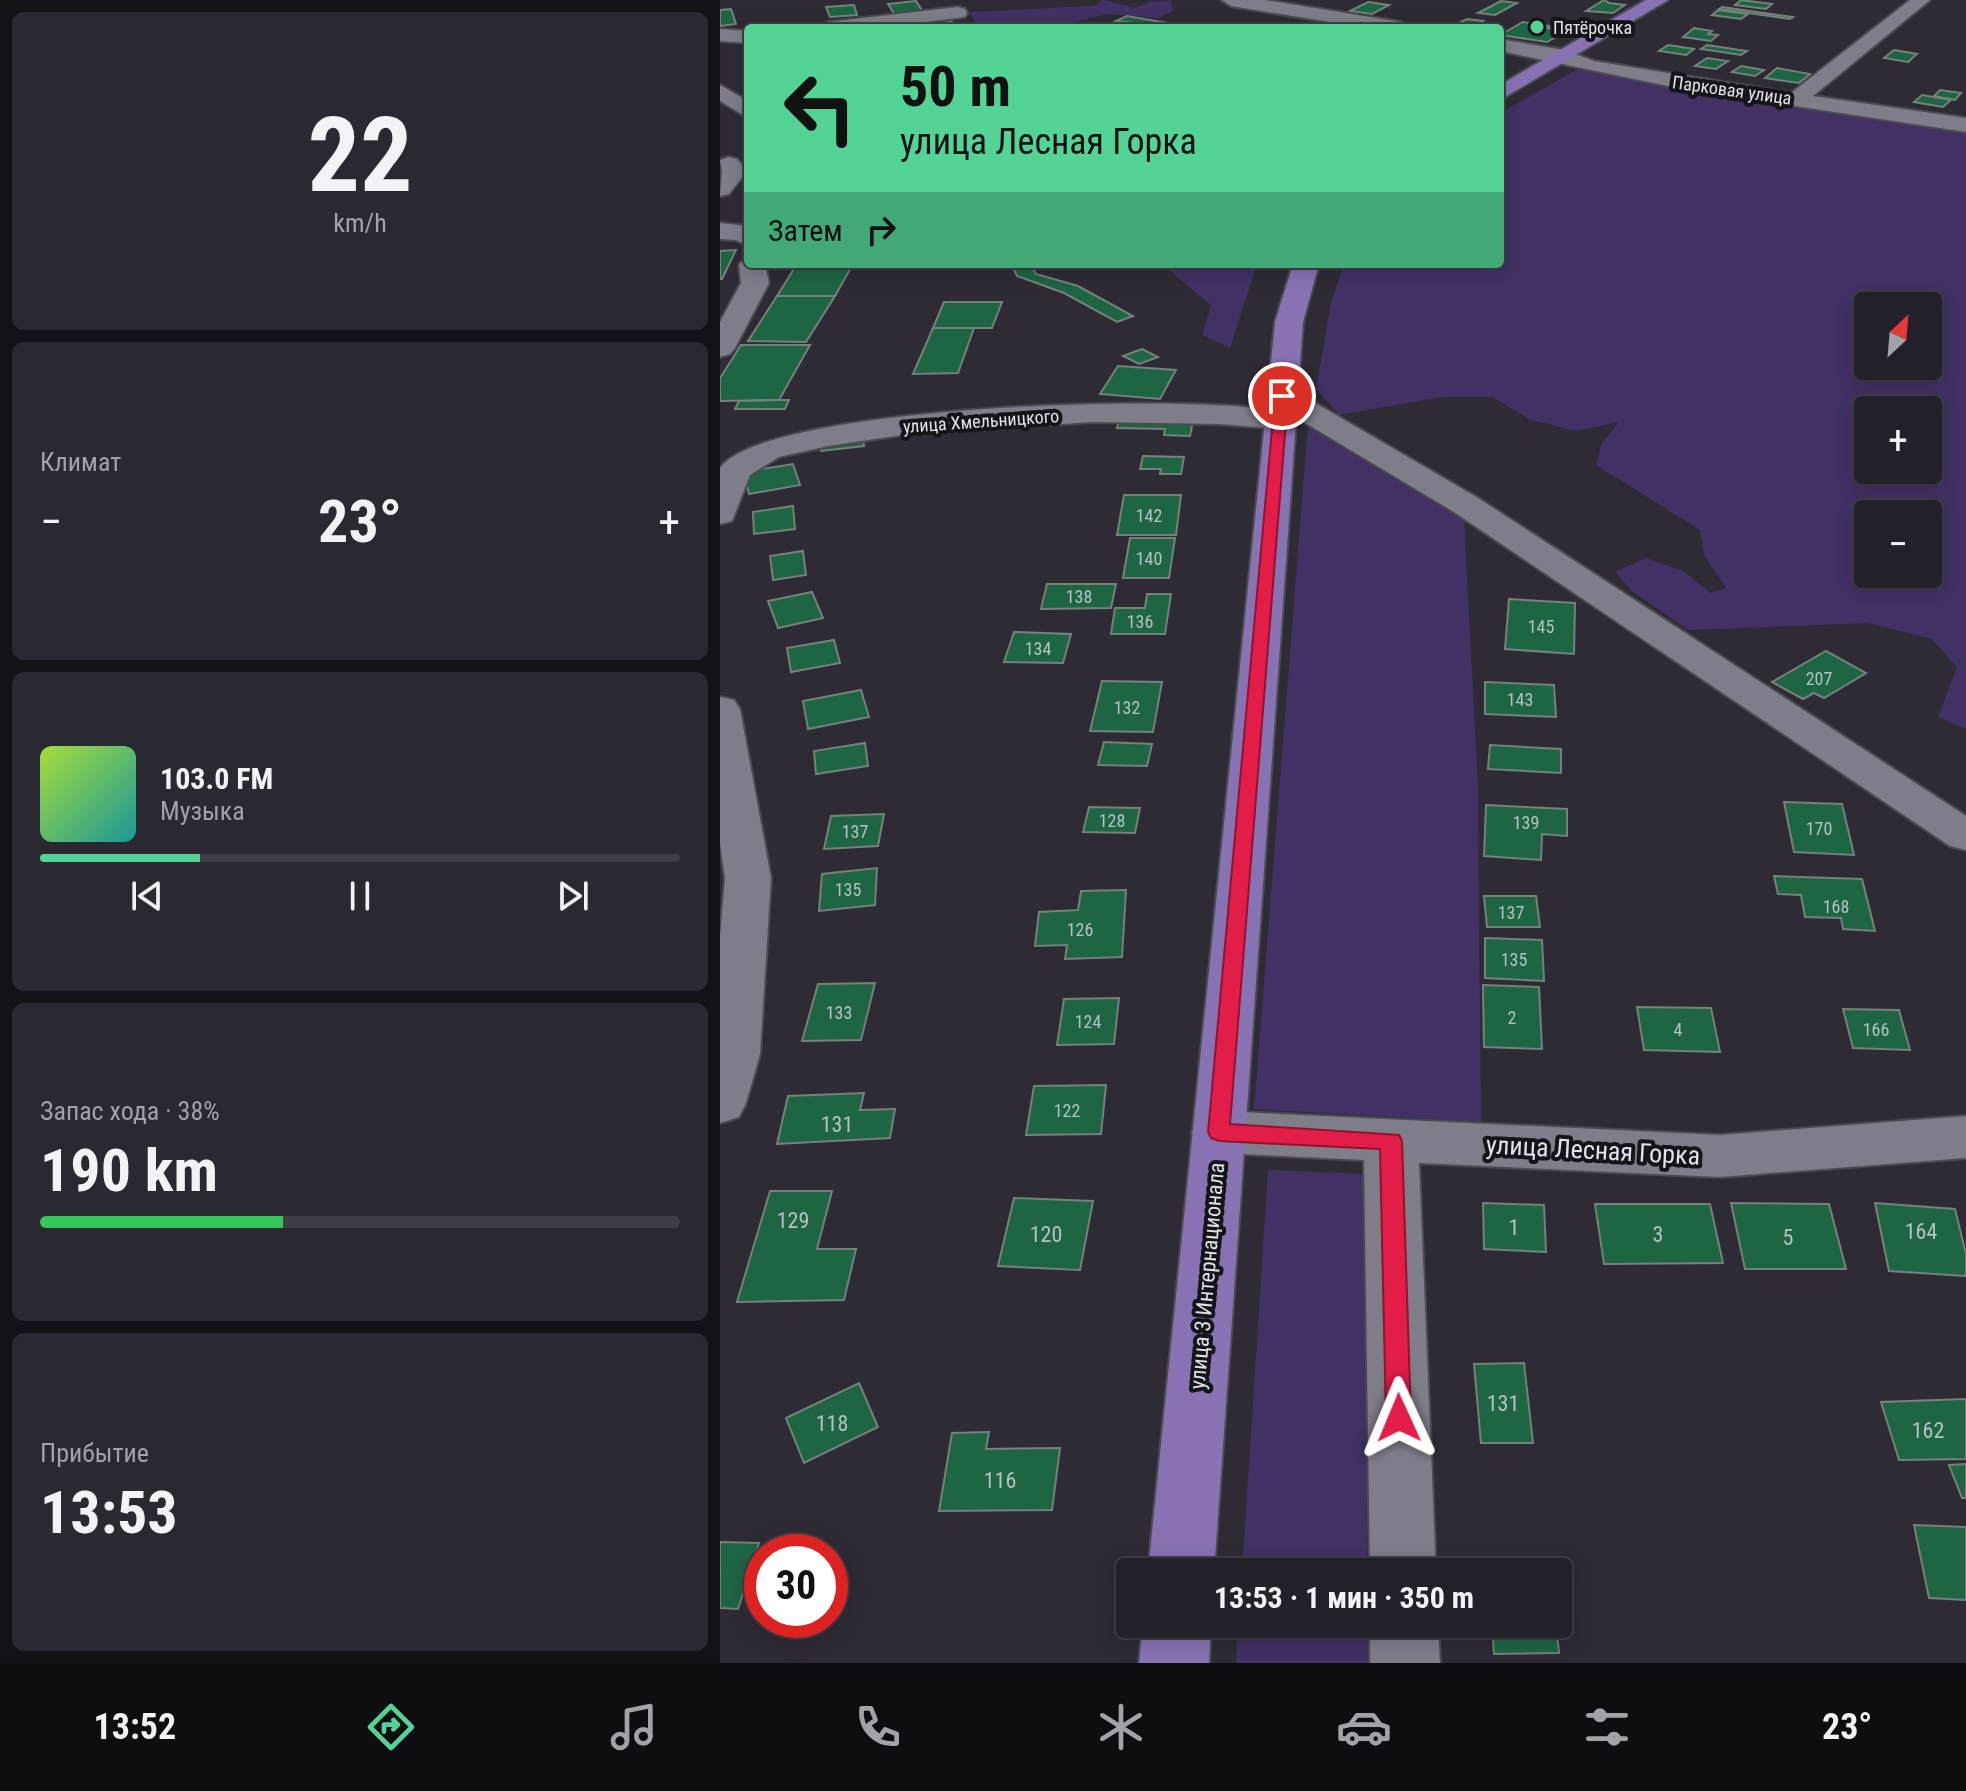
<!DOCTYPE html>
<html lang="ru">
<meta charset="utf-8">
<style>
body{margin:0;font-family:"Roboto Condensed",sans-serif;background:#2a2830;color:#f1f3f6;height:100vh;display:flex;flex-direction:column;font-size:30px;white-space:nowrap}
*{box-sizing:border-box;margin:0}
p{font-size:26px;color:#a2a3a8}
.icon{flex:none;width:44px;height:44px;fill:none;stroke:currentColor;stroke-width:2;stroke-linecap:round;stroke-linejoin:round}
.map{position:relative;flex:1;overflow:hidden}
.drawer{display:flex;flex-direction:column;gap:12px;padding:12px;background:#131216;width:720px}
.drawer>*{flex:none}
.top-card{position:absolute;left:24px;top:24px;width:760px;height:244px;border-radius:8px;box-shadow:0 4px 20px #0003,0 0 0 2px #3f3e45;background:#54d396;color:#111;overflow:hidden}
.needle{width:52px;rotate:26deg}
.tools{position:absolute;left:1134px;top:292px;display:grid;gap:16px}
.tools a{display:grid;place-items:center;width:88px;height:88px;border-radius:8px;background:#222028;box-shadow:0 4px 20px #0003,0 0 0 2px #3f3e45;font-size:40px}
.speed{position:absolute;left:24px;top:1534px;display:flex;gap:16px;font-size:40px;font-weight:700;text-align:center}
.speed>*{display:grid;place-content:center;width:104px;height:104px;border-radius:50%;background:#222028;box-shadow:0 4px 20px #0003,0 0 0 2px #3f3e45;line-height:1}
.speed .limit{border:12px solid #d22;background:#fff;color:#111}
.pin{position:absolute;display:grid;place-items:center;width:68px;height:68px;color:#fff;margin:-34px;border:4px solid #fff;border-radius:50%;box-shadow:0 2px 8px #0007}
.me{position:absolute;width:88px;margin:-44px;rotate:359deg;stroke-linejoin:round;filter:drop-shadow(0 0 6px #0008)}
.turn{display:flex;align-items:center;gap:28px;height:168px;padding:0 24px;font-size:36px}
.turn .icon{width:104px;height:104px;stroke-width:2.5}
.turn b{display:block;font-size:56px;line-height:68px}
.then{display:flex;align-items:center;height:76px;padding:0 24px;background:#0003;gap:16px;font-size:30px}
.big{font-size:60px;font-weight:700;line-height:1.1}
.drawer .card{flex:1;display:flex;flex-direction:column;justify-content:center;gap:12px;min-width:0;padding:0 28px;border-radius:12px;background:#2a2830}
.drawer .dial{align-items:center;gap:0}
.dial b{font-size:104px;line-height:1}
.song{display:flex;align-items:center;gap:24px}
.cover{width:96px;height:96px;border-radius:12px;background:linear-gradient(135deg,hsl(80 70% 55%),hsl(180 70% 35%))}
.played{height:8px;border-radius:4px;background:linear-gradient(90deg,#54d396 25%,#3f3e45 25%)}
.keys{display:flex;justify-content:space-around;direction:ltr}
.heat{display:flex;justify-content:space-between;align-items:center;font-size:44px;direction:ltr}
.charge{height:12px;border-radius:6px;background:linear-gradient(90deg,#34c759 38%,#3f3e45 0)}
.trip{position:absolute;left:396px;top:1558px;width:456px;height:80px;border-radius:8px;background:#222028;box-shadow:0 4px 20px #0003,0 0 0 2px #3f3e45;font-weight:700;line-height:80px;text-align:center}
.tab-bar{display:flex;height:128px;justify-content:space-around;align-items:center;background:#0e0d10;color:#a2a3a8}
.tab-bar .icon{width:56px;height:56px}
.tab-bar .on{color:#54d396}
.tab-bar b{font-size:36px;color:#f1f3f6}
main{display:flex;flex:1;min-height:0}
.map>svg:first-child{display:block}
</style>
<main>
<section class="drawer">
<div class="card dial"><b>22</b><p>km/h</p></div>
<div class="card"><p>Климат</p>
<div class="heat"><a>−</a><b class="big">23°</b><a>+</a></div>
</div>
<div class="card">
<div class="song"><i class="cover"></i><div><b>103.0 FM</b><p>Музыка</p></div></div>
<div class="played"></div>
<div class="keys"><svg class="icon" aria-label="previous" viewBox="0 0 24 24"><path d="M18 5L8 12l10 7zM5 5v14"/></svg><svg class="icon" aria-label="pause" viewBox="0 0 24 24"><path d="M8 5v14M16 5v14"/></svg><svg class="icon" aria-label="next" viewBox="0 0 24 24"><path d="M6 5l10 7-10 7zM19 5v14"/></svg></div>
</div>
<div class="card"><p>Запас хода · 38%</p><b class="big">190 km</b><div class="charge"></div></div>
<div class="card"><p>Прибытие</p><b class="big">13:53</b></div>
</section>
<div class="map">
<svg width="1246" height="1663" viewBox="0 0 1246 1663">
<rect width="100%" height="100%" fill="#2e2b35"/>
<!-- green -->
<g fill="#413164" fill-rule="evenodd">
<path d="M 383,0 L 415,8 L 429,2 L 451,1 L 453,11 L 438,18 L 386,14 L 355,22 L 358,28 L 260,28 L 249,12 L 374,6 Z"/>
<path d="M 858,69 L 1246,133 L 1246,729 L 1218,717 L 1237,667 L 1212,639 L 1148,623 L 968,630 L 912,591 L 895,572 L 926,558 L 963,571 L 991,593 L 1006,588 L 984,555 L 980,530 L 876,465 L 882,443 L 899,422 L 856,431 L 809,419 L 773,397 L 723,397 L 619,415 L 596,389 L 611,303 L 624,264 L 780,264 L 780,113 ZM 1148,306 L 1208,306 L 1208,366 L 1148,366 ZM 1148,410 L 1208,410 L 1208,470 L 1148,470 ZM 1148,514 L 1208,514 L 1208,574 L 1148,574 Z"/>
<path d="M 464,264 L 537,264 L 510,348 L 482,335 L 491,305 L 450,271 Z"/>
<path d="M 588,423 L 744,519 L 758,786 L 761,1122 L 534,1109 Z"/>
<path d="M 548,1170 L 646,1174 L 647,1572 L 522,1572 Z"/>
<path d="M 518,1624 L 648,1624 L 648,1663 L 516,1663 Z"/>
</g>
<!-- building -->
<g fill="#1e6544" stroke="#75817a" stroke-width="2">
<path d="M 884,0 L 889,3 L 905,5 L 893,13 L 866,11 Z"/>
<path d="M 1021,0 L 1052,4 L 1046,9 L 1015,5 Z"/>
<path d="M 196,1 L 203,12 L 175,15 L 168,4 Z"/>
<path d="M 781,1 L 797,3 L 775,15 L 758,13 Z"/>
<path d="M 648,2 L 669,5 L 652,14 L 630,11 Z"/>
<path d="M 134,5 L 137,15 L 110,17 L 106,7 Z"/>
<path d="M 1002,7 L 1073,17 L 1070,19 L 999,9 Z"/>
<path d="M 11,9 L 16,24 L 0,26 L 0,10 Z"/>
<path d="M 998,10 L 1028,14 L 1021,19 L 992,15 Z"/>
<path d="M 227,16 L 232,22 L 148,28 L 218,21 L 215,17 Z"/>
<path d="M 407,16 L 471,27 L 434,28 L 429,27 L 434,25 L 396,21 Z"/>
<path d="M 747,19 L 763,21 L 752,28 L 731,27 Z"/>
<path d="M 803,22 L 830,26 L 826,28 L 846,31 L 827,42 L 780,35 Z"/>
<path d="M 974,28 L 992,31 L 988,34 L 998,35 L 991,41 L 963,37 Z"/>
<path d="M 948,45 L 974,49 L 966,55 L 939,51 Z"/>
<path d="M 987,45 L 1027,51 L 1021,55 L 981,49 Z"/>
<path d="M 1174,50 L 1197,54 L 1188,62 L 1164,58 Z"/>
<path d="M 987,58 L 1008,61 L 996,69 L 975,66 Z"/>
<path d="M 1021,66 L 1044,70 L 1035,76 L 1012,72 Z"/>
<path d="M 1057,68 L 1090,74 L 1079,83 L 1045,78 Z"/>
<path d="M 1220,90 L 1241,93 L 1235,100 L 1214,96 Z"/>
<path d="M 1202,95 L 1231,100 L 1223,107 L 1194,102 Z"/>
<path d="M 16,250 L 2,279 L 0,279 L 0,251 Z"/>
<path d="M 77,264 L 133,264 L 115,296 L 57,296 Z"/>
<path d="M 291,264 L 310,264 L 316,274 L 358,286 L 413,316 L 397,322 L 344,293 L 297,276 Z"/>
<path d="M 57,296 L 115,296 L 86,342 L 28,341 Z"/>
<path d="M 224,302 L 282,302 L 272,328 L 213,328 Z"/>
<path d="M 213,328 L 254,328 L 238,373 L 193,374 Z"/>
<path d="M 21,345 L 90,345 L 59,400 L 0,401 L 0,378 Z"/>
<path d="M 422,349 L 438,357 L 419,364 L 403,356 Z"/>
<path d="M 398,366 L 456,370 L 440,399 L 380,394 Z"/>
<path d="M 59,400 L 69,400 L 65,409 L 15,409 L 19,401 Z"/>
<path d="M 401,414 L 474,416 L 470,436 L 444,435 L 445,429 L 397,428 Z"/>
<path d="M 143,436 L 144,446 L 101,451 L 100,440 Z"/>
<path d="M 423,456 L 464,457 L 461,474 L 440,474 L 441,469 L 420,469 Z"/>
<path d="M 73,464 L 80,485 L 29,494 L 23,472 Z"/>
<path d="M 404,495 L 461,495 L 456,535 L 397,535 Z"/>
<path d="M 73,506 L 75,529 L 34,534 L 33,512 Z"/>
<path d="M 410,538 L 455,538 L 449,578 L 403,578 Z"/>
<path d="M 83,551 L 86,575 L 53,580 L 50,556 Z"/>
<path d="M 327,584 L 396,584 L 391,608 L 321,609 Z"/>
<path d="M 92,592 L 103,618 L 58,628 L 48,601 Z"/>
<path d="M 427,594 L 451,594 L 445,634 L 391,634 L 395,608 L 425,608 Z"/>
<path d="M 789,599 L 855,603 L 854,654 L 785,649 Z"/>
<path d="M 294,632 L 351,634 L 343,663 L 284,662 Z"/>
<path d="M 114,640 L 120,663 L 71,672 L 67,648 Z"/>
<path d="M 1106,651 L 1146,673 L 1104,698 L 1094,693 L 1083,699 L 1052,682 Z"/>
<path d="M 382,681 L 442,682 L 433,732 L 370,731 Z"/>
<path d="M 765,682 L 834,685 L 836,717 L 765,714 Z"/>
<path d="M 141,690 L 149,717 L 88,729 L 83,701 Z"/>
<path d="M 384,742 L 432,744 L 427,766 L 378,765 Z"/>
<path d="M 145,743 L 148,766 L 96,774 L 94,751 Z"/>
<path d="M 770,745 L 841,749 L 841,773 L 768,769 Z"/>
<path d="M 1064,802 L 1122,804 L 1134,855 L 1074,852 Z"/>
<path d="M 766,805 L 847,809 L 847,836 L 822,834 L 821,860 L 764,856 Z"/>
<path d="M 369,807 L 420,808 L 415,833 L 363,832 Z"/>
<path d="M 164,814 L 158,846 L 104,849 L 111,816 Z"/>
<path d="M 157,868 L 155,905 L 99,911 L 102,874 Z"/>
<path d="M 1054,876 L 1142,879 L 1155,931 L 1123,929 L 1121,918 L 1085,917 L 1081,895 L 1058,894 Z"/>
<path d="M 406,890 L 402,957 L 345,959 L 347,945 L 315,946 L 319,912 L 358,910 L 361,891 Z"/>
<path d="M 764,896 L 816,896 L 820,927 L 767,927 Z"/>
<path d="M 765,938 L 822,940 L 824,981 L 765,978 Z"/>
<path d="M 155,983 L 141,1040 L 82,1041 L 98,984 Z"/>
<path d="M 763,985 L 819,987 L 822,1049 L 764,1047 Z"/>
<path d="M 399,998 L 394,1044 L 337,1045 L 344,999 Z"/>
<path d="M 917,1007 L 991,1008 L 1000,1052 L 924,1050 Z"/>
<path d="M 1123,1009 L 1179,1010 L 1190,1050 L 1133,1048 Z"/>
<path d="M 386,1085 L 381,1134 L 306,1135 L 314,1086 Z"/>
<path d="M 144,1093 L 140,1110 L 175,1109 L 170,1138 L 57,1144 L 68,1096 Z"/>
<path d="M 50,1191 L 112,1191 L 97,1249 L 136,1249 L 124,1300 L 17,1302 Z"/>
<path d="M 294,1198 L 373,1201 L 360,1270 L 278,1266 Z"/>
<path d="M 763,1203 L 824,1205 L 826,1252 L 764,1249 Z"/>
<path d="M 1011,1203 L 1109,1204 L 1126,1269 L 1025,1269 Z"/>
<path d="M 1155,1203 L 1235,1209 L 1246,1254 L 1246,1276 L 1169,1271 Z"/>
<path d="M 875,1204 L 990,1204 L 1003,1263 L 884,1264 Z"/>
<path d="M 804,1363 L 813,1443 L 761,1443 L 754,1364 Z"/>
<path d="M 139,1383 L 158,1427 L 84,1463 L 66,1418 Z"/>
<path d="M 1246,1399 L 1246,1459 L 1179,1460 L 1161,1402 Z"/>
<path d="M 269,1432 L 266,1449 L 340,1448 L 332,1510 L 219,1511 L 232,1433 Z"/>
<path d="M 1246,1464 L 1246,1498 L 1242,1498 L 1229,1465 Z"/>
<path d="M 1194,1525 L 1246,1527 L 1246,1600 L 1209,1598 Z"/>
<path d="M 0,1542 L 39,1543 L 18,1609 L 0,1608 Z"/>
<path d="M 829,1564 L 830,1572 L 768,1572 L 767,1566 Z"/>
<path d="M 772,1624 L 836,1624 L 839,1653 L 774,1654 Z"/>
</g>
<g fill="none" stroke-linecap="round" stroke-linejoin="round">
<!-- minor casing -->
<g stroke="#4c4a51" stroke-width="4">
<g id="minor">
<path d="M 502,0 L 545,0 L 681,22 L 691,28 L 646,28 L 511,6 Z"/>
<path d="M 1190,0 L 1210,0 L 1093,96 L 1246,118 L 1246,132 L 962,89 L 780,51 L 780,39 L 844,50 L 874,61 L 1071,93 Z"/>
<path d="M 238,7 L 245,9 L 247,13 L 245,17 L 158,28 L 98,28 L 108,22 Z"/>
<path d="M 0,29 L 28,31 L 28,43 L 0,41 Z"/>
<path d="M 0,85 L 28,101 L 28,118 L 0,101 Z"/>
<path d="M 9,157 L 17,159 L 27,171 L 9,194 L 0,196 L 2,171 L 0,160 Z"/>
<path d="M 0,223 L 28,226 L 28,246 L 16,240 L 0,239 Z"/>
<path d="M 28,257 L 28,264 L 45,264 L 49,283 L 15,348 L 10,354 L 0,357 L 0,322 L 21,283 L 19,264 Z"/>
<path d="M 562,387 L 573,390 L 758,498 L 1246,816 L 1246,850 L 1230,846 L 734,512 L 572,415 L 576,420 L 571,427 L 560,429 L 499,424 L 372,422 L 182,435 L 108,446 L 59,457 L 30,475 L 12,521 L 0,524 L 0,468 C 45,404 487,392 568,413 L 547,396 L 551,390 Z"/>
<path d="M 0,697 L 14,700 L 20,709 L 51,878 L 40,1054 L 26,1103 L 19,1117 L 0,1123 L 0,937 L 5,878 L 0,843 Z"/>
<path d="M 499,1111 L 1000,1135 L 1246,1116 L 1246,1158 L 1000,1177 L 699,1163 L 716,1572 L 650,1572 L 644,1160 L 499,1153 L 480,1147 L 472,1132 L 480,1117 Z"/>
<path d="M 650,1624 L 718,1624 L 720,1663 L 650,1663 Z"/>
</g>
</g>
<!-- major casing -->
<g stroke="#4c4a51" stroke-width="4">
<g id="major">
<path d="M 926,0 L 948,0 L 780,100 L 780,85 Z"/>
<path d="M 573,264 L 599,264 L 583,322 L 494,1572 L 428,1572 L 555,322 Z"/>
<path d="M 423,1624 L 491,1624 L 489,1663 L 419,1663 Z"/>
</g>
</g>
<!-- minor -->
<use href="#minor" fill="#7f7d88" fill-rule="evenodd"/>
<!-- major -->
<use href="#major" fill="#8773b3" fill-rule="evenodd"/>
</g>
<!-- route -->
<path fill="#e11d48" stroke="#92132f" stroke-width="2" d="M 562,392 L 568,396 L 510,1124 L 679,1135 L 682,1141 L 691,1418 L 688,1426 L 679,1430 L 670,1426 L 666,1418 L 660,1149 L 499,1141 L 491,1138 L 488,1132 L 555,396 Z"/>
<!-- markers -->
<circle fill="#54d396" stroke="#151419" stroke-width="3" cx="817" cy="27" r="8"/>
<g text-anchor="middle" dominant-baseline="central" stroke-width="8" stroke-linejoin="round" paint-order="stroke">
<!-- far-poi labels -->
<g font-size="18" fill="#e4e2e9" stroke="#151419" text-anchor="start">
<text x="833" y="27">Пятёрочка</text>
</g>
<!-- far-street labels -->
<g font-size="18" fill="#e4e2e9" stroke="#151419">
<text transform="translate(1012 90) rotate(8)">Парковая улица</text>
<text transform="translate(261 421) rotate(-4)">улица Хмельницкого</text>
</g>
<!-- number labels -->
<g font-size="18" fill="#b2c3c0">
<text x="429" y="515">142</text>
<text x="429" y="558">140</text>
<text x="359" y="596">138</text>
<text x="420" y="621">136</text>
<text x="821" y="626">145</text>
<text x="318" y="648">134</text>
<text x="1099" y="678">207</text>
<text x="800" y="699">143</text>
<text x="407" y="707">132</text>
<text x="392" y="820">128</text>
<text x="806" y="822">139</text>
<text x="1099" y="828">170</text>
<text x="135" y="831">137</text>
<text x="128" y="889">135</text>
<text x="1116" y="906">168</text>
<text x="791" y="912">137</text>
<text x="360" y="929">126</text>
<text x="794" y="959">135</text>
<text x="119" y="1012">133</text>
<text x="792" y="1017">2</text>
<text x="368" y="1021">124</text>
<text x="958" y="1029">4</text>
<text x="1156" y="1029">166</text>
<text x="347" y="1110">122</text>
</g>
<!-- near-number labels -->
<g font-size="22" fill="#b2c3c0">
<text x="117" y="1124">131</text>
<text x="73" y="1220">129</text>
<text x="794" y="1227">1</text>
<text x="1201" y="1231">164</text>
<text x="326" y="1234">120</text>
<text x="938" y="1234">3</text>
<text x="1068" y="1237">5</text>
<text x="783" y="1403">131</text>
<text x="112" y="1423">118</text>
<text x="1208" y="1430">162</text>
<text x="280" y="1480">116</text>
</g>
<!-- street labels -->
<g font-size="22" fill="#e4e2e9" stroke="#151419">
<text transform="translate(487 1276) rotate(-85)">улица 3 Интернационала</text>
</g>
<!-- near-street labels -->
<g font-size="26" fill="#e4e2e9" stroke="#151419">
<text transform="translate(873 1150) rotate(3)">улица Лесная Горка</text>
</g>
</g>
</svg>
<div class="tools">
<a><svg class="needle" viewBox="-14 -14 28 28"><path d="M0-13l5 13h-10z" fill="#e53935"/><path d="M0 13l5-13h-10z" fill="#a2a3a8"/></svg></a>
<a>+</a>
<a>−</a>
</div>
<div class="speed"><div class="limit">30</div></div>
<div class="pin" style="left:562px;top:396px;background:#d93025"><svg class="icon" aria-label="arrive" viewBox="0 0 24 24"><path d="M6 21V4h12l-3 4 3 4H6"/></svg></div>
<svg class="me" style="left:679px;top:1418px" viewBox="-20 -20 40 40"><path d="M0-17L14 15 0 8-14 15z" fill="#e11d48" stroke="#fff" stroke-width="4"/></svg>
<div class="trip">13:53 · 1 мин · 350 m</div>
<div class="top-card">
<div class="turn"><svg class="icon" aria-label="left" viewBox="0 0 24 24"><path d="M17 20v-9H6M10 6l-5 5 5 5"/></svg><div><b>50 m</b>улица Лесная Горка</div></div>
<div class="then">Затем<svg class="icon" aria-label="right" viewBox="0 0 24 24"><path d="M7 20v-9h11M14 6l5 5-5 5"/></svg></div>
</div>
</div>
</main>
<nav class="tab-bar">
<b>13:52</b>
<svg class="icon on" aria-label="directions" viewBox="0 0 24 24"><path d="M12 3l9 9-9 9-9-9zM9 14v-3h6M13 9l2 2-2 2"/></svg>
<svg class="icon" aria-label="music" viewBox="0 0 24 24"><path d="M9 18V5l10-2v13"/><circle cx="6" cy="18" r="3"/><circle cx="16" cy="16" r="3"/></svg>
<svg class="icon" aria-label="phone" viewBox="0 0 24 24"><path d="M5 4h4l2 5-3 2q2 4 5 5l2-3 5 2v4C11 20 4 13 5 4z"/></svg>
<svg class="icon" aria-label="climate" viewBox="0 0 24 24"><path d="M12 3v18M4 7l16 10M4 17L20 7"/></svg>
<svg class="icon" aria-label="car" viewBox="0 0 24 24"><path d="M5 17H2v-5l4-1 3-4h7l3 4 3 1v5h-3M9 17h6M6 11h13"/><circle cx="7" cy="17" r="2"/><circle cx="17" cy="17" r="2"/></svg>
<svg class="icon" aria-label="filters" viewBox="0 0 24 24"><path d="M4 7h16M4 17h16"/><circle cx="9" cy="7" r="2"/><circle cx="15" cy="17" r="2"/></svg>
<b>23°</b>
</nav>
